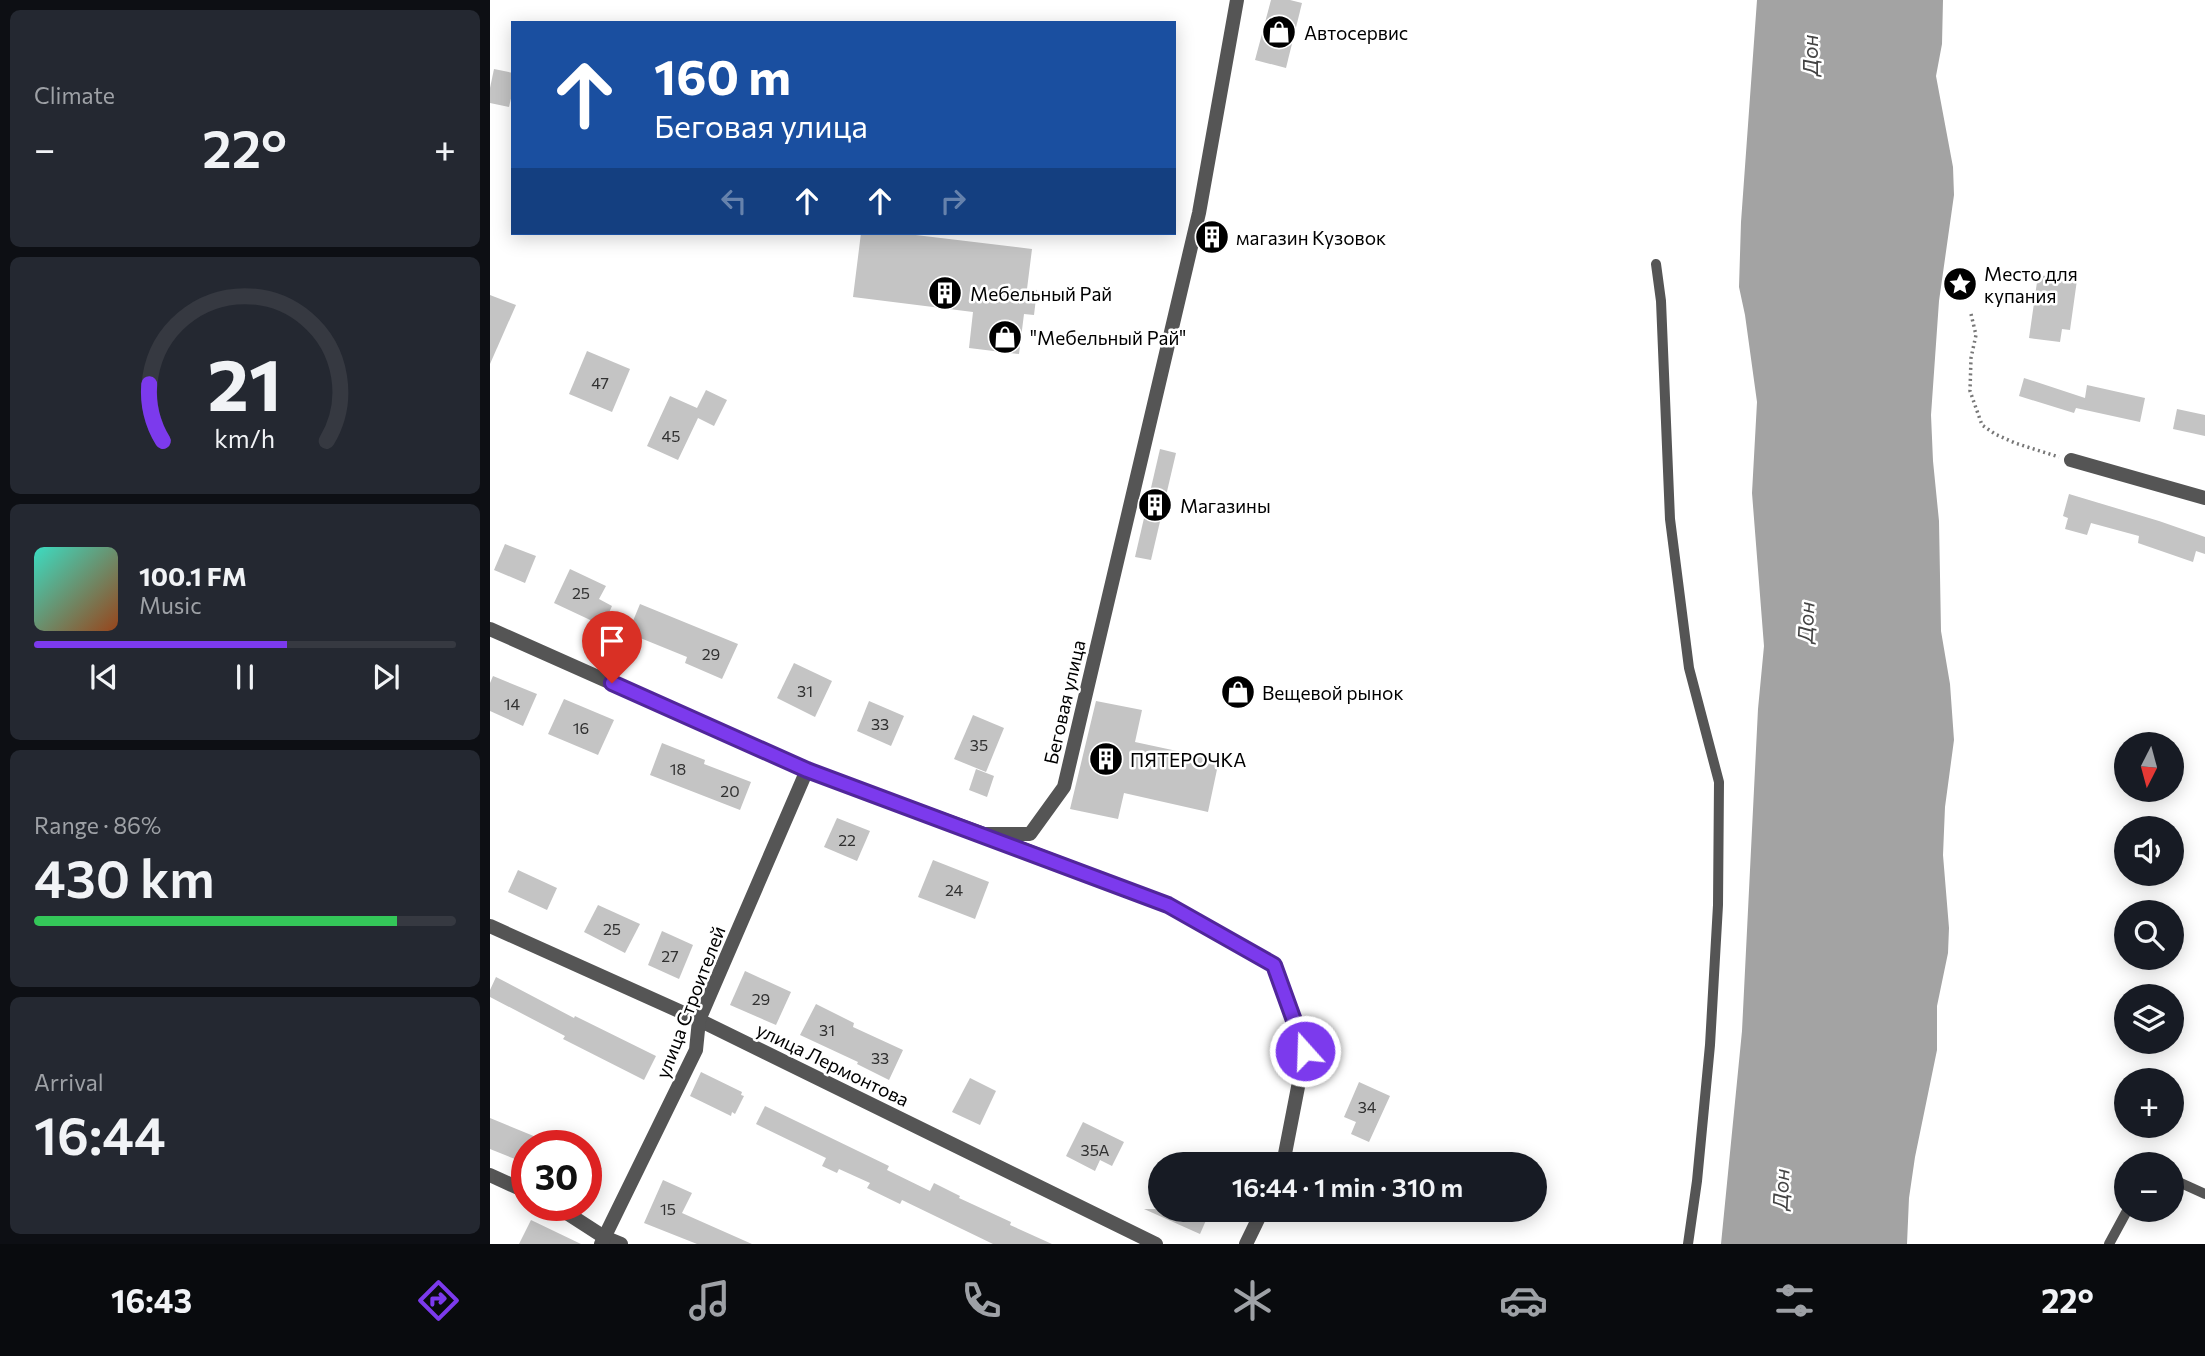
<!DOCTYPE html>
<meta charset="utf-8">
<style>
body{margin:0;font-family:Commissioner,sans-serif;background:#242831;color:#f1f3f6;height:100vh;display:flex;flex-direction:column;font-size:26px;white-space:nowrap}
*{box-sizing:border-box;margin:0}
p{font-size:23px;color:#9ea1a6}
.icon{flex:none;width:38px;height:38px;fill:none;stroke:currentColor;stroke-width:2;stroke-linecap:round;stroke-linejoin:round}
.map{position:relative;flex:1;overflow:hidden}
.panel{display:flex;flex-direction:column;gap:10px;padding:10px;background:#0d0f14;width:490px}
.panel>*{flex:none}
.banner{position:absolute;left:21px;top:21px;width:665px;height:214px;border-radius:0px;box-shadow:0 4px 18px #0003;background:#1a4fa0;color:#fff;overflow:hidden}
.needle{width:46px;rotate:186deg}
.tools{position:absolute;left:1624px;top:732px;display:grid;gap:14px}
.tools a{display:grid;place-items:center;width:70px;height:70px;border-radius:50%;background:#171b24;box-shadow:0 4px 18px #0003;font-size:35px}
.speed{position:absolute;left:21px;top:1130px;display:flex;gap:14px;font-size:35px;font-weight:700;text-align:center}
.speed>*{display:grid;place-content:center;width:91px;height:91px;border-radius:50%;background:#171b24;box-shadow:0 4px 18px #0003;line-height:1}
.speed .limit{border:10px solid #d22;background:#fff;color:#111}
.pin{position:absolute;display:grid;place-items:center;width:60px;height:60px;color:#fff;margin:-72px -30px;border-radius:50% 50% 50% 0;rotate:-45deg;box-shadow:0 0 7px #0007}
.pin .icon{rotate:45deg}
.me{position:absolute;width:77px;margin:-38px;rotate:340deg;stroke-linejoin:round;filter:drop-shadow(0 0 5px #0008)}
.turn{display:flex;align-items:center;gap:24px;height:147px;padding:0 28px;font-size:32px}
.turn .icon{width:91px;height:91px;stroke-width:2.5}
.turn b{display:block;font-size:49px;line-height:60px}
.lanes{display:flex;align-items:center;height:66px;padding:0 28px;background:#0003;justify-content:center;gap:35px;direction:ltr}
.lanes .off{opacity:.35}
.big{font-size:52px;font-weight:600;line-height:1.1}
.panel .card{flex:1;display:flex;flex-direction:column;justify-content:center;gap:10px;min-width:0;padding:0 24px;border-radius:10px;background:#242831}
.panel .dial{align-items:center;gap:0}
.dial svg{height:182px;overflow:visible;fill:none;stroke:#363941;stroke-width:7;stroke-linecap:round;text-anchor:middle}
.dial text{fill:#f1f3f6;stroke:none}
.song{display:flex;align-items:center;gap:21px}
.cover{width:84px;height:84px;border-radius:10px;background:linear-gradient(135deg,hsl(170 70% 55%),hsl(20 70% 35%))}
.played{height:7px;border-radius:4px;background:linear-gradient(90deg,#7c3aed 60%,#363941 60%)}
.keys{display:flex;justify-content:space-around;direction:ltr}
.heat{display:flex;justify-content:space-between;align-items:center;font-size:38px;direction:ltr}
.charge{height:10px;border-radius:5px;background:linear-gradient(90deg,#34c759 86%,#363941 0)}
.trip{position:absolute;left:658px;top:1152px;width:399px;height:70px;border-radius:35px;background:#171b24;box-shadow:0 4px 18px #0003;font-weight:600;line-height:70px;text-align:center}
.dock{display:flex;height:112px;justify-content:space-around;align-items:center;background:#090b0e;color:#9ea1a6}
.dock .icon{width:49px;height:49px}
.dock .current{color:#7c3aed}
.dock b{font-size:32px;color:#f1f3f6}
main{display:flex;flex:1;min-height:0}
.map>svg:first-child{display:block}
</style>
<main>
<section class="panel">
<div class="card"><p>Climate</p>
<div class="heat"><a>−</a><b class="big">22°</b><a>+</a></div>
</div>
<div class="card dial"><svg viewBox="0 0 100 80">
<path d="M14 69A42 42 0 1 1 86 69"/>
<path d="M14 69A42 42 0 0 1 8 44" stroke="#7c3aed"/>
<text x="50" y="56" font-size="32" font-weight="700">21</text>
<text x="50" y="72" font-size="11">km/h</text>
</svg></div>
<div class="card">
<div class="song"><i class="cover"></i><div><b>100.1 FM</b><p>Music</p></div></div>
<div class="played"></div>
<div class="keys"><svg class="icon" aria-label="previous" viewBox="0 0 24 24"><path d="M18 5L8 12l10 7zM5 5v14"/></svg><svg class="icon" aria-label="pause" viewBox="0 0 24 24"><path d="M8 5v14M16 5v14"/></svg><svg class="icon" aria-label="next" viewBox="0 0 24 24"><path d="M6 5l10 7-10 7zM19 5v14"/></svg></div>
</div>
<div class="card"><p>Range · 86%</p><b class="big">430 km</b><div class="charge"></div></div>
<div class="card"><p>Arrival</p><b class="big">16:44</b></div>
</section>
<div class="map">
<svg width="1715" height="1244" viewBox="0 0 1715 1244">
<rect width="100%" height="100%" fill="#fff"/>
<!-- water -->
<path fill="#a3a3a3" d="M 1267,0 L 1453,0 L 1452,44 L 1446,76 L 1463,167 L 1464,195 L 1449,301 L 1441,415 L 1443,461 L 1449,521 L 1451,631 L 1460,684 L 1464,740 L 1455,807 L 1453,855 L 1459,928 L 1458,953 L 1447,1006 L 1447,1050 L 1425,1157 L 1419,1198 L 1417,1244 L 1231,1244 L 1252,1031 L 1268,709 L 1274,646 L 1262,493 L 1267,402 L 1255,315 L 1249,287 L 1251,222 Z"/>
<!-- building -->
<g fill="#c4c4c4">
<path d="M 781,0 L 800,0 L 812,3 L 796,68 L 765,60 Z"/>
<path d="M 4,69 L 23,73 L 23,90 L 19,107 L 0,103 L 0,88 Z"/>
<path d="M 371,233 L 409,233 L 542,249 L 537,289 L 547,290 L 544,315 L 534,314 L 529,354 L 479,348 L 483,312 L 363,297 Z"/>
<path d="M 1548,275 L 1587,280 L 1580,330 L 1572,329 L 1570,342 L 1539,338 Z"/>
<path d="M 0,295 L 26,305 L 0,364 Z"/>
<path d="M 97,351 L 140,369 L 122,412 L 79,394 Z"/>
<path d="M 1534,378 L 1595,398 L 1597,385 L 1655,398 L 1650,422 L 1586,408 L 1584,413 L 1529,396 Z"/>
<path d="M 216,390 L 237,400 L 224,426 L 208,418 L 188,460 L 157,446 L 180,396 L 207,408 Z"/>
<path d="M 1687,409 L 1715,415 L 1715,436 L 1683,429 Z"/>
<path d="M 670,449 L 686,453 L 661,560 L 645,557 Z"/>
<path d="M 1579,494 L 1669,521 L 1715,537 L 1715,554 L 1706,551 L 1703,562 L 1648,543 L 1649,536 L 1601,523 L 1597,535 L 1575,529 L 1578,518 L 1573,516 Z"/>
<path d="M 15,544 L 46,556 L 35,583 L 4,570 Z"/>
<path d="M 80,569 L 116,586 L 109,599 L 122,606 L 113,626 L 64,603 Z"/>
<path d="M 150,604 L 248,644 L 232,679 L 195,663 L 197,657 L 138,633 Z"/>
<path d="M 304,663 L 342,681 L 325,717 L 287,698 Z"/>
<path d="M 3,676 L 47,694 L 33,726 L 0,711 L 0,683 Z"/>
<path d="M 74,699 L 124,720 L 108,755 L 58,734 Z"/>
<path d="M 379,701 L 414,716 L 401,746 L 367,731 Z"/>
<path d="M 606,701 L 652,710 L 645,742 L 729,760 L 718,812 L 634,793 L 628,819 L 580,809 Z"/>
<path d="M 483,715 L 514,728 L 496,772 L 464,759 Z"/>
<path d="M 172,743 L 215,760 L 214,764 L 261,782 L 250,810 L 160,775 Z"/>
<path d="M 486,769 L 504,776 L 497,797 L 479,790 Z"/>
<path d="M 347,818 L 380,831 L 367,861 L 334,847 Z"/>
<path d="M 443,860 L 499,882 L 485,919 L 428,897 Z"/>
<path d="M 28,870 L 67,888 L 57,910 L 18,892 Z"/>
<path d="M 108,905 L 150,924 L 135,953 L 94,932 Z"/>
<path d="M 172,931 L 203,945 L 189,979 L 158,965 Z"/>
<path d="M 255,971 L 301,992 L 286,1025 L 240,1005 Z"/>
<path d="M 6,977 L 84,1018 L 85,1016 L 166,1056 L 154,1080 L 73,1039 L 75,1036 L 0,997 L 0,990 Z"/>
<path d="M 326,1004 L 364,1023 L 363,1027 L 413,1050 L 399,1080 L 367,1064 L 368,1062 L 310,1035 Z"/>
<path d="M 211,1072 L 252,1092 L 251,1095 L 254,1096 L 245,1114 L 242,1112 L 241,1116 L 200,1096 Z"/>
<path d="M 480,1078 L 506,1091 L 490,1125 L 462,1112 Z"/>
<path d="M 869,1082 L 900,1096 L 879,1142 L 861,1134 L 866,1122 L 854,1117 Z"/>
<path d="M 275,1106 L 399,1166 L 397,1170 L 440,1191 L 444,1183 L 470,1196 L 469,1198 L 521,1222 L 520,1225 L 562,1244 L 503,1244 L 412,1200 L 410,1204 L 377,1188 L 380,1183 L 349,1169 L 347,1173 L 332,1166 L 336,1158 L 266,1124 Z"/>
<path d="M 0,1118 L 68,1146 L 37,1146 L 37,1164 L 0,1149 Z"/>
<path d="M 593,1122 L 634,1142 L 622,1166 L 610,1160 L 605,1171 L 576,1156 Z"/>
<path d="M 96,1161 L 112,1168 L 96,1201 Z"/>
<path d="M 173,1180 L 202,1193 L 192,1213 L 262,1244 L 207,1244 L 154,1223 Z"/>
<path d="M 654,1209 L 721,1209 L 710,1234 Z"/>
<path d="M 41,1220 L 91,1244 L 29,1244 Z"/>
</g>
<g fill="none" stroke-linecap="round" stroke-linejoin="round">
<!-- path -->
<path stroke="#777" stroke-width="3.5" stroke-dasharray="2 3.5" stroke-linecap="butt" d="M 1481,314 L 1486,335 L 1481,358 L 1480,391 L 1492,425 L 1505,434 L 1525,443 L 1569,457"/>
<!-- lane -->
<g stroke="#555" stroke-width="10">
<path d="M 1166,264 L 1171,301 L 1180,519 L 1199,668 L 1229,782 L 1228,905 L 1220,1045 L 1207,1181 L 1198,1244"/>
<path d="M 1682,1179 L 1715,1194"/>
<path d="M 1619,1244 L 1638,1209"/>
</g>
<!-- street -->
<g stroke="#555" stroke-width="14">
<path d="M 1581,460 L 1715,498"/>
<path d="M 0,629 L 317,770 L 494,834 L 540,834 L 574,787 L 709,213 L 747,0"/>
<path d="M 502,837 L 679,905 L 784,965 L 815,1051 L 793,1164"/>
<path d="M 0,926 L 209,1020 L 666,1244"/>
<path d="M 0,1175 L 37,1192"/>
<path d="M 66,1206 L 114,1237 L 131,1244"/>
<path d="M 111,1244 L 206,1050 L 209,1020 L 317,770"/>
<path d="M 756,1244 L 773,1209"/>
</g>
</g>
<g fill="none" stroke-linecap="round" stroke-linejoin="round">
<!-- route casing -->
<g stroke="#51269a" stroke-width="18">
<path id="route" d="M 122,683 L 317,770 L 678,905 L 784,965 L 815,1051"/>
</g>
<!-- route -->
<use href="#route" stroke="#7c3aed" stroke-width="12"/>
</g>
<!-- icons -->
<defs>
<g id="shop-disc" transform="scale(1.75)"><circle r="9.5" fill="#000" stroke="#fff"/><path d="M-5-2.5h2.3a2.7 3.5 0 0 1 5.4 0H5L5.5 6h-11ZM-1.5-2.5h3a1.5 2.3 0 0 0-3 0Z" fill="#fff"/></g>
<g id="building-disc" transform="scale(1.75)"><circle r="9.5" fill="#000" stroke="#fff"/><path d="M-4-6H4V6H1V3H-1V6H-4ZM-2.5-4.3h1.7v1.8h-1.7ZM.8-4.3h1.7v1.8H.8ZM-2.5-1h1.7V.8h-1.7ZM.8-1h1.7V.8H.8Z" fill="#fff"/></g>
<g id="sight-disc" transform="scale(1.75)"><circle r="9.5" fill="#000" stroke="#fff"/><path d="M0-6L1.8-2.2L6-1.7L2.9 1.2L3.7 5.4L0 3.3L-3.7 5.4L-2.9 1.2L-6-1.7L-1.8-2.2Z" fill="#fff"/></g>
</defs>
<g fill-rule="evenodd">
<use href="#shop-disc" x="789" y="32"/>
<use href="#building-disc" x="722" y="237"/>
<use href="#sight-disc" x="1470" y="284"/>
<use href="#building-disc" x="455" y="293"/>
<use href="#shop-disc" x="515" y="337"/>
<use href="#building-disc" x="665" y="505"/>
<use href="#shop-disc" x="748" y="692"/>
<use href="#building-disc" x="616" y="759"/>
</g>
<g text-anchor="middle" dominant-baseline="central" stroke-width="5" stroke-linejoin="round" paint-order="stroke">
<!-- number labels -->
<g font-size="16" fill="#313131">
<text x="110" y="382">47</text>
<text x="181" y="435">45</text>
<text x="91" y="592">25</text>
<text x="221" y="653">29</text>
<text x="315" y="690">31</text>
<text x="22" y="703">14</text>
<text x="390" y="723">33</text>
<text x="91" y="727">16</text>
<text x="489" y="744">35</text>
<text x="188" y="768">18</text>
<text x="240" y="790">20</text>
<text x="357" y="839">22</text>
<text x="464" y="889">24</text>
<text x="122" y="928">25</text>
<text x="180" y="955">27</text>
<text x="271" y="998">29</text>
<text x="337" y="1029">31</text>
<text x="390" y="1057">33</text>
<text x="877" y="1106">34</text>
<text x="605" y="1149">35А</text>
<text x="178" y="1208">15</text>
</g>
<!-- poi labels -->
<g font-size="19" fill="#000" stroke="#fff" text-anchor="start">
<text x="814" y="32">Автосервис</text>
<text x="746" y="237">магазин Кузовок</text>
<text x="1494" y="273">Место для<tspan x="1494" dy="22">купания</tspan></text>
<text x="480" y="293">Мебельный Рай</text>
<text x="540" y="337">"Мебельный Рай"</text>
<text x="690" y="505">Магазины</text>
<text x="772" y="692">Вещевой рынок</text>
<text x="640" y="759">ПЯТЕРОЧКА</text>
</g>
<!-- street labels -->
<g font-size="19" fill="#000" stroke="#fff">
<text transform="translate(574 702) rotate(-77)">Беговая улица</text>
<text transform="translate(200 1002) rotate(-69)">улица Строителей</text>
<text transform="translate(343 1064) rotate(26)">улица Лермонтова</text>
</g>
<!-- water labels -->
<g font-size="21" font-style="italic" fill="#444" stroke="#fff">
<text transform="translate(1319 55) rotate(-90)">Дон</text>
<text transform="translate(1315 622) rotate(-87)">Дон</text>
<text transform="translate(1290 1189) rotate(-87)">Дон</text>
</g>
</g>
</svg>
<div class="tools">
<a><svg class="needle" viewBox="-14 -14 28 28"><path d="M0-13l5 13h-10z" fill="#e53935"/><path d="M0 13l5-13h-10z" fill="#9ea1a6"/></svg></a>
<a><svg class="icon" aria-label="sound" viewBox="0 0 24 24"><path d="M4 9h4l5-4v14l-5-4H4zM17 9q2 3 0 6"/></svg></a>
<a><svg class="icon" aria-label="search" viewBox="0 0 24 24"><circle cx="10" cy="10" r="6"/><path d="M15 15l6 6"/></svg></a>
<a><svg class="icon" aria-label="layers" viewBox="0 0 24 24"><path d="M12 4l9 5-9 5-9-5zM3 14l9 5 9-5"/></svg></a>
<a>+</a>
<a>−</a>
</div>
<div class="speed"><div class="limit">30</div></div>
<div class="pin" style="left:122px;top:683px;background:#d93025"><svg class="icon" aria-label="arrive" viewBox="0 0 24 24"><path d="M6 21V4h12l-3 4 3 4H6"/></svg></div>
<svg class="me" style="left:815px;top:1051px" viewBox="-20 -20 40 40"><circle r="17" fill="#7c3aed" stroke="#fff" stroke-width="3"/><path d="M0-11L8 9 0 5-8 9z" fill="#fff"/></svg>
<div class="trip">16:44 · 1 min · 310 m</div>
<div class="banner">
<div class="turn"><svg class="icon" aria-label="ahead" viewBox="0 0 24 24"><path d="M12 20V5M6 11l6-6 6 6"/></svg><div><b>160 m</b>Беговая улица</div></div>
<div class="lanes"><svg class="icon off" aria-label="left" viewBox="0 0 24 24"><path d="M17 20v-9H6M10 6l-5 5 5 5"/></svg><svg class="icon" aria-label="ahead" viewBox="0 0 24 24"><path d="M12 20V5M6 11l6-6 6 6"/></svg><svg class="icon" aria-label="ahead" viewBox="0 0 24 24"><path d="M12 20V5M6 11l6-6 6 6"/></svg><svg class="icon off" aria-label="right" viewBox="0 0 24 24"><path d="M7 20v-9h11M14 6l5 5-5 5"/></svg></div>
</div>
</div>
</main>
<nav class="dock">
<b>16:43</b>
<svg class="icon current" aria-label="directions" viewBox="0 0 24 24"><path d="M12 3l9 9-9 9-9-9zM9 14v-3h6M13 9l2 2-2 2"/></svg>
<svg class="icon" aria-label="music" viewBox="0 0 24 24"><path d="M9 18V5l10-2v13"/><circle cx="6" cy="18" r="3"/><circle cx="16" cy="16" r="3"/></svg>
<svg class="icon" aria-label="phone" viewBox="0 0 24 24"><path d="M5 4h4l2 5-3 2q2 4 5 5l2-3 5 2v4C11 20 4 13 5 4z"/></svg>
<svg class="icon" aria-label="climate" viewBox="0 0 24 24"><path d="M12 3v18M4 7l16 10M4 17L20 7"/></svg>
<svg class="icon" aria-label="car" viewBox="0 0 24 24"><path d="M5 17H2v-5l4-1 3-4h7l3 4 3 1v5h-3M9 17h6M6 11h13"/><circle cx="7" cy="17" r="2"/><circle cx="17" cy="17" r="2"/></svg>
<svg class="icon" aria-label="filters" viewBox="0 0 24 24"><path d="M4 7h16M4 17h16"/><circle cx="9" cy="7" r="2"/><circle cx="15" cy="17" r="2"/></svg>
<b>22°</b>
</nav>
